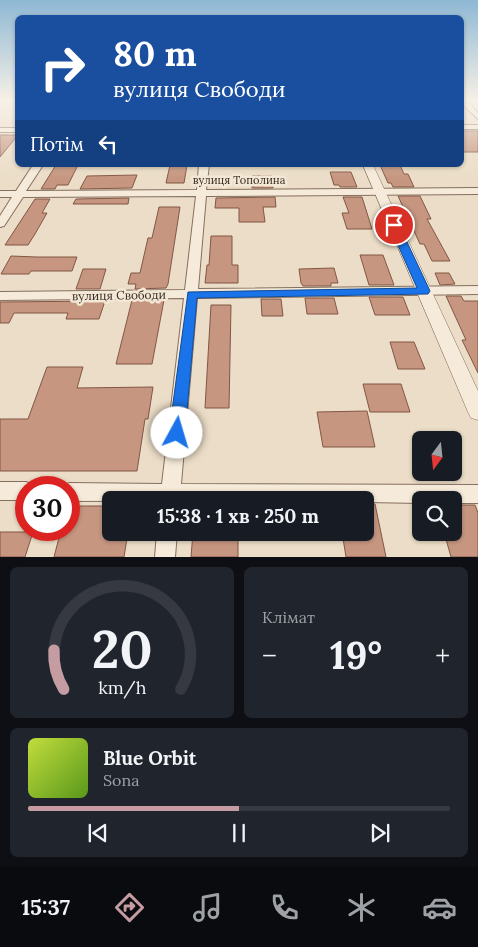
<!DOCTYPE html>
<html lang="uk">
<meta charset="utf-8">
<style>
body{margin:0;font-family:Lora,serif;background:#20242c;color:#f1f3f6;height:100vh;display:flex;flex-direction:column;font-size:19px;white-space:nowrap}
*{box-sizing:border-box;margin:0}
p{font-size:16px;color:#9ea1a6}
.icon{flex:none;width:28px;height:28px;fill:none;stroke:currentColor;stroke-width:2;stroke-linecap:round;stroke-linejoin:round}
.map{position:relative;height:557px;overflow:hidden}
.panel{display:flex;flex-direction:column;gap:10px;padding:10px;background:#0d0f14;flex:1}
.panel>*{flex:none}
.top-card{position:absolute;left:15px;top:15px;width:449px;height:152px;border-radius:8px;box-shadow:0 1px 4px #0004;background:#1a4fa0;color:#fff;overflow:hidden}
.needle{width:32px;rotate:195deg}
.buttons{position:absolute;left:412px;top:431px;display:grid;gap:10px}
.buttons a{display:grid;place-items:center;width:50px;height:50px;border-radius:8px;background:#171b24;box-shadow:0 1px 4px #0004;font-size:25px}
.speed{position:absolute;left:15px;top:476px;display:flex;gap:10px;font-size:25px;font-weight:700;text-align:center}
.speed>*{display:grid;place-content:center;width:65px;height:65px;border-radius:50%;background:#171b24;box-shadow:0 1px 4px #0004;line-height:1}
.speed .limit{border:8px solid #d22;background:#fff;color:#111}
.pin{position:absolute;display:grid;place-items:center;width:42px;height:42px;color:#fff;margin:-21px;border:2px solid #fff;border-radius:50%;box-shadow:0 1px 5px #0007}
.me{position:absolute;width:55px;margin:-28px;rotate:6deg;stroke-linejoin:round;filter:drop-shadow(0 0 4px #0008)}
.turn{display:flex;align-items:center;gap:18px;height:105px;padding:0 15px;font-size:22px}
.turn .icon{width:65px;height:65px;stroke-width:2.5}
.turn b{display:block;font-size:35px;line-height:42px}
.then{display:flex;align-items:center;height:48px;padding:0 15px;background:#0003;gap:10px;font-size:19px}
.big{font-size:38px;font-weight:700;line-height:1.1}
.panel .tile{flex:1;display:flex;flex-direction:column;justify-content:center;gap:8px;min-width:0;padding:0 18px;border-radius:8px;background:#20242c}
.panel .dial{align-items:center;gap:0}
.dial svg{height:130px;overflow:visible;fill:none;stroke:#363941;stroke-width:7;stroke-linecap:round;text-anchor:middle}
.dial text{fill:#f1f3f6;stroke:none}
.song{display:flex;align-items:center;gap:15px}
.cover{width:60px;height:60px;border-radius:8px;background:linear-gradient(135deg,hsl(70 70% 55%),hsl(90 70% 35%))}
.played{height:5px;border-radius:2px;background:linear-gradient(90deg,#c59ca2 50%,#363941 50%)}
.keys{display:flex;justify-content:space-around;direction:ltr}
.heat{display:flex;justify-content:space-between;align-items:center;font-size:28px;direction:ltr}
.panel .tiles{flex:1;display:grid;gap:10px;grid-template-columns:1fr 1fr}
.tile:last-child{grid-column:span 2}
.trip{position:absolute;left:102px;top:491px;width:272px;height:50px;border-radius:8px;background:#171b24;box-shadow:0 1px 4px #0004;font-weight:700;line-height:50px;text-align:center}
.tabs{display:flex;height:80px;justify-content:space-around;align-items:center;background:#090b0e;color:#9ea1a6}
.tabs .icon{width:35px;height:35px}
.tabs .on{color:#c59ca2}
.tabs b{font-size:22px;color:#f1f3f6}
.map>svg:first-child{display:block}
</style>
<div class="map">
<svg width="478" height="557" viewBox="0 0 478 557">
<rect width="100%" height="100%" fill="#ebddc7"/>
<!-- building -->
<g fill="#c69680" stroke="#825745">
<rect x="461" y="131" width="17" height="21"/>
<path d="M 0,135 L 18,135 L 0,157 Z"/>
<path d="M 56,165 L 78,165 L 68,185 L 57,185 L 55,189 L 41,189 Z"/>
<path d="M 170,165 L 187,165 L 184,183 L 166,183 Z"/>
<path d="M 380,165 L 400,165 L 404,174 L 408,174 L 414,187 L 393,187 L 391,183 L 388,183 Z"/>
<path d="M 330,172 L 351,172 L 357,187 L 340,187 L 339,185 L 334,185 Z"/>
<path d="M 137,175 L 132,188 L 80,189 L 87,176 Z"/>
<path d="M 252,176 L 272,176 L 273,188 L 252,188 Z"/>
<path d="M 398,196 L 420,196 L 431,219 L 427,219 L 450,261 L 432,261 L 424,244 L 420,244 Z"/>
<path d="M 275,197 L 276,207 L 263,207 L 265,222 L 239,222 L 239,208 L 215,208 L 216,198 Z"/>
<path d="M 343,197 L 362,197 L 372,229 L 347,229 L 342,213 L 349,213 Z"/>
<path d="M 129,198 L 128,204 L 73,204 L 76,199 Z"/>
<path d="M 35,199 L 50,199 L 42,213 L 47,213 L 35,234 L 28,245 L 5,245 Z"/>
<path d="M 159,207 L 180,207 L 168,284 L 166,288 L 135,289 L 136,284 L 128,284 L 131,273 L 140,273 L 148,238 L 152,238 Z"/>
<path d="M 211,236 L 232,236 L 232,265 L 238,265 L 238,283 L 205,283 L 207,265 L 209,265 Z"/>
<path d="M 360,255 L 383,255 L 394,285 L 369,285 Z"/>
<path d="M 11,256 L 37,257 L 77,257 L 72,271 L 31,271 L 29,274 L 1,274 Z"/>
<path d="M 334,268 L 338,283 L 331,283 L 331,286 L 303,286 L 301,283 L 299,269 Z"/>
<path d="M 83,269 L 106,269 L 100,289 L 76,289 Z"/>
<path d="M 435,273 L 449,273 L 455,284 L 440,285 Z"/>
<path d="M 446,296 L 461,296 L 464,301 L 478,301 L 478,373 L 462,340 L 466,340 Z"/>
<path d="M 369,297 L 403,297 L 410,315 L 375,315 Z"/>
<path d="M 305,298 L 334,298 L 338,314 L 307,314 Z"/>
<path d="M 261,299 L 281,299 L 283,316 L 262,316 Z"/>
<path d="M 132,300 L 164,300 L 152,364 L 116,364 Z"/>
<path d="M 105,301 L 99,319 L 66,319 L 68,313 L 14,313 L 9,323 L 0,323 L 0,302 Z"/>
<path d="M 211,305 L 231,305 L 229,408 L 205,408 Z"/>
<path d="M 390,342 L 414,342 L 425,369 L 398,369 Z"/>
<path d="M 47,367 L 83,367 L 77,388 L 153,387 L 148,419 L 145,419 L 137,471 L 0,471 L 0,419 L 28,419 Z"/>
<path d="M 363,384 L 401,384 L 410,412 L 370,412 Z"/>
<path d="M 367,411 L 375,447 L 323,447 L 317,412 Z"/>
<path d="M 366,504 L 375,504 L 386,557 L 346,557 L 342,532 L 366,532 Z"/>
<path d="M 454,505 L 475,505 L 478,513 L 478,557 L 451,557 L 444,532 L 454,532 Z"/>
<path d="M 69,506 L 111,506 L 111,532 L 128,532 L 124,557 L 54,557 L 61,530 L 69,530 Z"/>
<path d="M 0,532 L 33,532 L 25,557 L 0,557 Z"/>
<path d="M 193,532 L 238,532 L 238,557 L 191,557 Z"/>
</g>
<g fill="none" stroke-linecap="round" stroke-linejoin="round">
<!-- minor casing -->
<g stroke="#856f5e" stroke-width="2">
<g id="minor">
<path d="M 461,100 L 466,100 L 478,113 L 478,119 L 461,103 Z"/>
<rect x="461" y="125" width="17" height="4"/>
<rect x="0" y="128" width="18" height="4"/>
<path d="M 33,165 L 43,165 L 26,191 L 197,190 L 199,165 L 209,165 L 206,190 L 478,188 L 478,194 L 206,196 L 198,289 L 478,286 L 478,294 L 197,298 L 181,484 L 478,485 L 478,503 L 454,503 L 454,500 L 421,500 L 421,503 L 366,502 L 366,500 L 69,501 L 69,488 L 62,488 L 69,483 L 162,484 L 184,298 L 0,300 L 0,292 L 185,290 L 196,196 L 23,197 L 4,226 L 0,227 L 0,216 L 12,197 L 0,197 L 0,191 L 16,191 Z"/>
<path d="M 0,482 L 26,482 L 33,485 L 34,488 L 26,488 L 26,500 L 0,500 Z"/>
<path d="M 157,532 L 177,532 L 175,557 L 155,557 Z"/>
</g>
</g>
<!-- tertiary casing -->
<g stroke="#856f5e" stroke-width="1">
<path id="tertiary" d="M 363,165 L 373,165 L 478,391 L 478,420 L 471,418 L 468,412 Z"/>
</g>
<!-- minor -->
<use href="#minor" fill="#f6ebda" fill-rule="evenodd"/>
<!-- tertiary -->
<use href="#tertiary" fill="#f6ebda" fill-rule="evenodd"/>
</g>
<!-- sky -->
<linearGradient id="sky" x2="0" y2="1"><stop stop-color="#8eb8d4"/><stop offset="0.56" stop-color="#f6f0e6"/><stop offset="1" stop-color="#f6f0e6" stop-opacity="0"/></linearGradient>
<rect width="478" height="178" fill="url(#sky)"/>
<!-- route -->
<path fill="#1a73e8" stroke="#114b97" d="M 394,222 L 399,225 L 430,291 L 428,294 L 197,298 L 185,433 L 183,438 L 177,440 L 171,438 L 169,433 L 188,292 L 417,288 L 389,225 Z"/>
<g text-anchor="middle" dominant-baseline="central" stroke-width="5" stroke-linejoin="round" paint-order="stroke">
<!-- far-street labels -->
<g font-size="11" fill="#372920" stroke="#f3e8d6">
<text x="239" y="180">вулиця Тополина</text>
</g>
<!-- street labels -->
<g font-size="12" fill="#372920" stroke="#f3e8d6">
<text transform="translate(119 295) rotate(-1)">вулиця Свободи</text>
</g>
</g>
</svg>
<div class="buttons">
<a><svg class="needle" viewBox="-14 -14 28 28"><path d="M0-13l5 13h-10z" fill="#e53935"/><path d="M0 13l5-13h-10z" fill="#9ea1a6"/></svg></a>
<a><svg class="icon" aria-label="search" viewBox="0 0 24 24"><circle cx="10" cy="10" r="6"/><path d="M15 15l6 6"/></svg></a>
</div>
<div class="speed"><div class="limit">30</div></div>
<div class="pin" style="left:394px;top:225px;background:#d93025"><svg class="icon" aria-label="arrive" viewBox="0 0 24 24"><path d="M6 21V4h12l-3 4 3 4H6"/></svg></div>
<svg class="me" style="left:177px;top:433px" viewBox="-20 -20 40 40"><circle r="19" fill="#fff"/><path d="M0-13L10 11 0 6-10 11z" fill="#1a73e8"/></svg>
<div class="trip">15:38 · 1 хв · 250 m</div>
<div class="top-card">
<div class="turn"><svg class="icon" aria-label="right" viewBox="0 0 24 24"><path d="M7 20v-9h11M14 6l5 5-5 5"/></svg><div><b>80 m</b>вулиця Свободи</div></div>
<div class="then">Потім<svg class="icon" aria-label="left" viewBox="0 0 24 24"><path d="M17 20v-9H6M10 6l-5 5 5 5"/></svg></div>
</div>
</div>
<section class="panel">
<div class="tiles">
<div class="tile dial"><svg viewBox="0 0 100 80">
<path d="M14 69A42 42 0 1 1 86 69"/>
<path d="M14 69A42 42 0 0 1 8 45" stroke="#c59ca2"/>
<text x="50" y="56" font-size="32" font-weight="700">20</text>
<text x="50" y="72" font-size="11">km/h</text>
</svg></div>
<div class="tile"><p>Клімат</p>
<div class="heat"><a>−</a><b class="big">19°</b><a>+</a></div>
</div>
<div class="tile">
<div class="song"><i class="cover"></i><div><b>Blue Orbit</b><p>Sona</p></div></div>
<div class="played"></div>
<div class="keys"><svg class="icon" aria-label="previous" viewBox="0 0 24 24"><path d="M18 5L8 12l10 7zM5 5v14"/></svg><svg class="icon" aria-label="pause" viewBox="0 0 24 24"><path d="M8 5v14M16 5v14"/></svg><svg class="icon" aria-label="next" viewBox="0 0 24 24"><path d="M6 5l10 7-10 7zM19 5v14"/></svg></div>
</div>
</div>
</section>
<nav class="tabs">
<b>15:37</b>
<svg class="icon on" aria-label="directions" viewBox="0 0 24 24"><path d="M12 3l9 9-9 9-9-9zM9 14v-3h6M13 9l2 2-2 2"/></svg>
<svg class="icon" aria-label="music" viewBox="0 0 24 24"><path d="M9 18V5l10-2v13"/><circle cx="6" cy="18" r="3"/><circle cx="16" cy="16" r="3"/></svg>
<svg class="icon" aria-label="phone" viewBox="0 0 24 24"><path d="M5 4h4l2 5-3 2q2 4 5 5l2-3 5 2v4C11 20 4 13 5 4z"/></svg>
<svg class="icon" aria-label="climate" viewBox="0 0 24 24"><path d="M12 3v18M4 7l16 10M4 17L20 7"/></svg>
<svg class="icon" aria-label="car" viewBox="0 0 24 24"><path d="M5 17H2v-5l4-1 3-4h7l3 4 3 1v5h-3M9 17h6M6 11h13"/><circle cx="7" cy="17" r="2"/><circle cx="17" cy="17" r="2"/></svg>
</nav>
